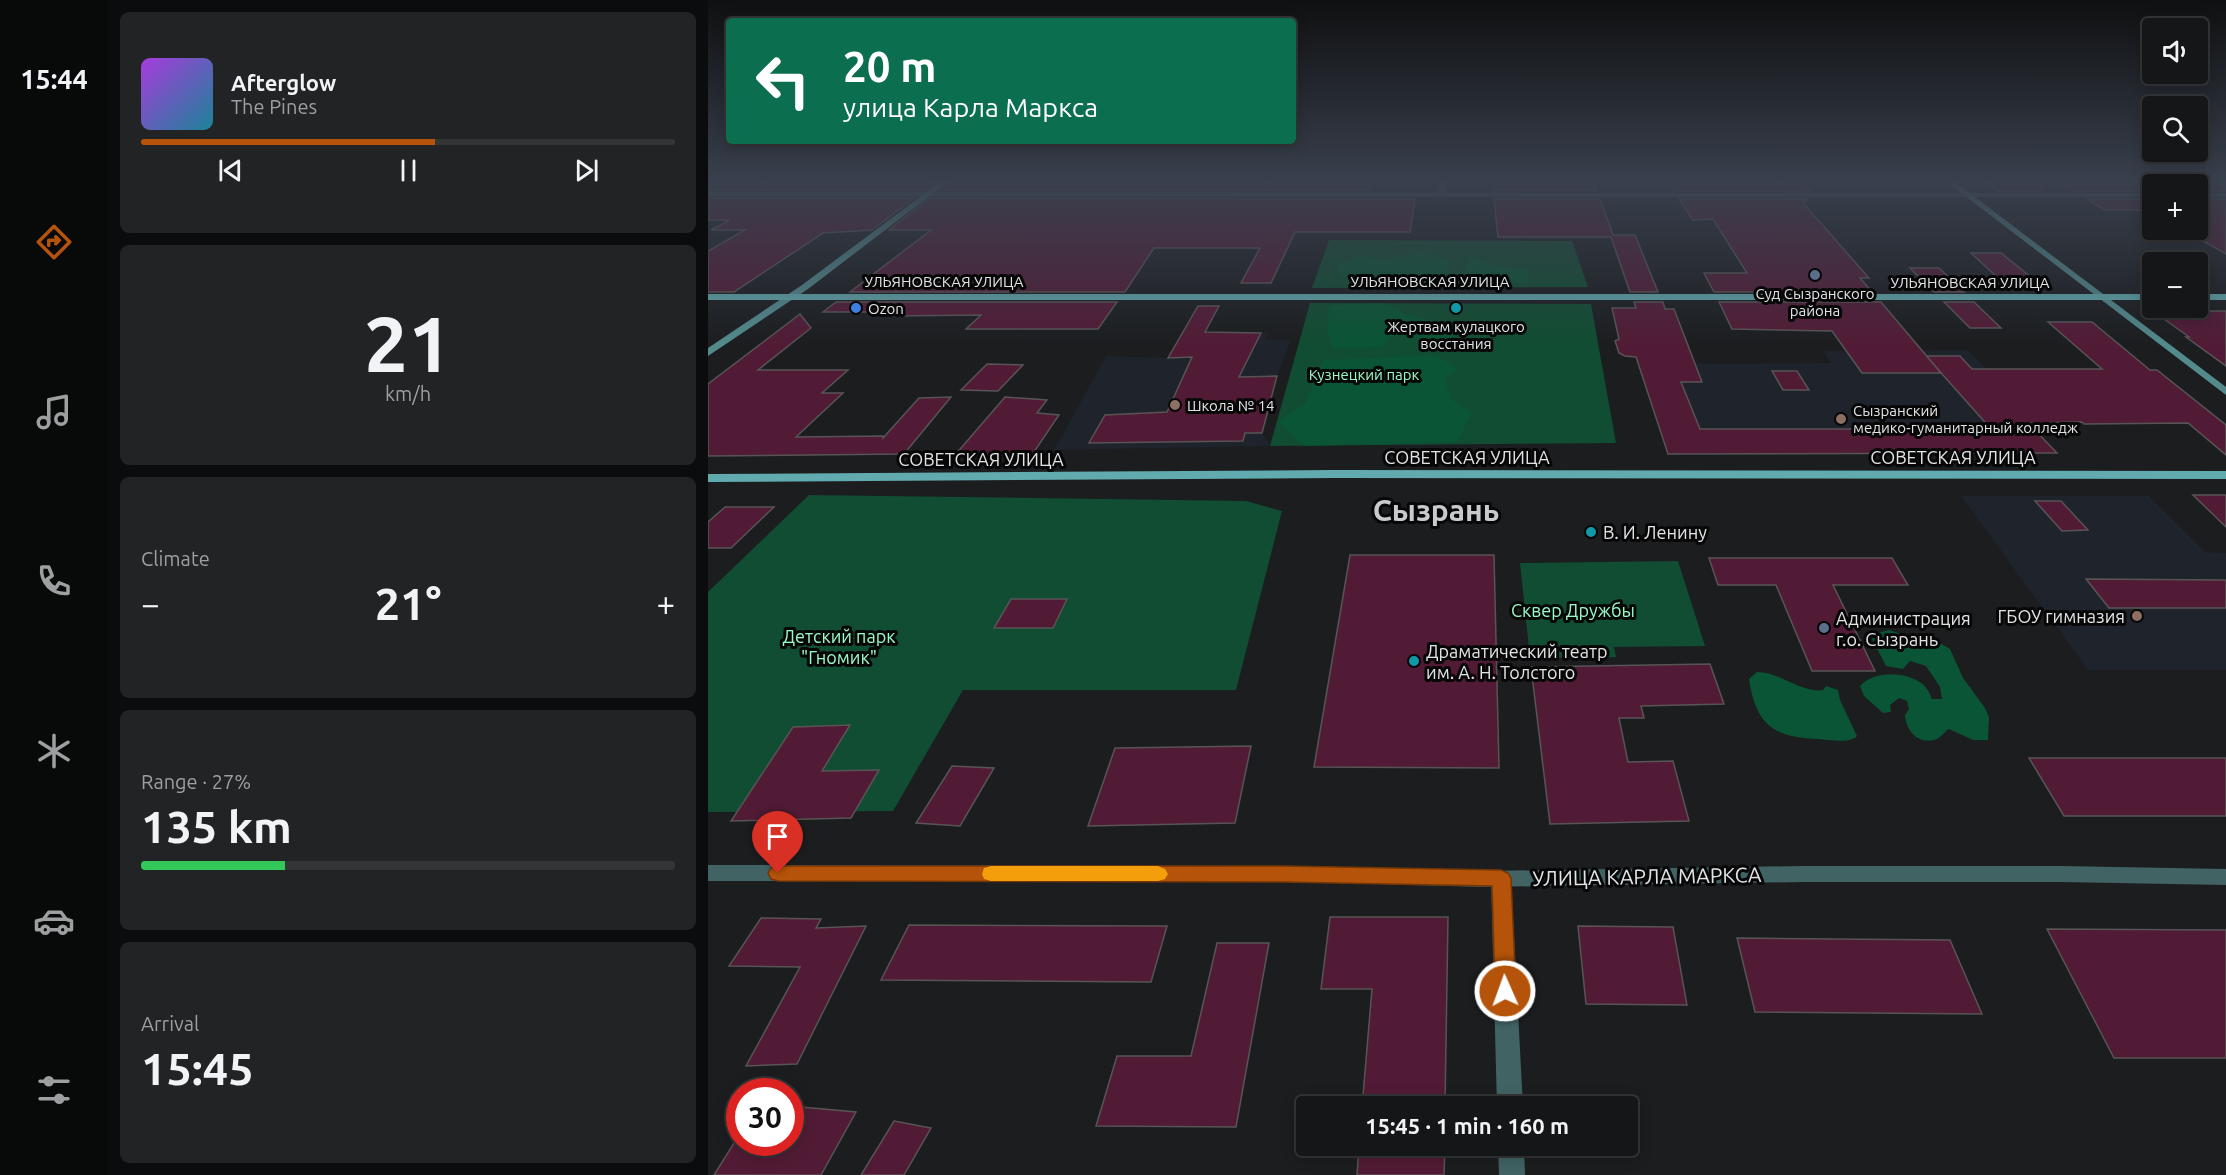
<!DOCTYPE html>
<meta charset="utf-8">
<style>
body{margin:0;font-family:Ubuntu,sans-serif;background:#212324;color:#f1f3f6;height:100vh;display:flex;flex-direction:column;font-size:22px;white-space:nowrap}
*{box-sizing:border-box;margin:0}
p{font-size:20px;color:#9d9fa1}
.icon{flex:none;width:33px;height:33px;fill:none;stroke:currentColor;stroke-width:2;stroke-linecap:round;stroke-linejoin:round}
.map{position:relative;flex:1;overflow:hidden}
.drawer{display:flex;flex-direction:column;gap:12px;padding:12px;background:#0b0c0d;width:600px}
.drawer>*{flex:none}
.guide{position:absolute;left:18px;top:18px;width:570px;height:126px;border-radius:6px;box-shadow:0 3px 15px #0003,0 0 0 2px #333536;background:#0b6e4f;color:#fff;overflow:hidden}
.buttons{position:absolute;left:1434px;top:18px;display:grid;gap:12px}
.buttons a{display:grid;place-items:center;width:66px;height:66px;border-radius:6px;background:#141617;box-shadow:0 3px 15px #0003,0 0 0 2px #333536;font-size:30px}
.speed{position:absolute;left:18px;top:1078px;display:flex;gap:12px;font-size:30px;font-weight:700;text-align:center}
.speed>*{display:grid;place-content:center;width:78px;height:78px;border-radius:50%;background:#141617;box-shadow:0 3px 15px #0003,0 0 0 2px #333536;line-height:1}
.speed .limit{border:9px solid #d22;background:#fff;color:#111}
.pin{position:absolute;display:grid;place-items:center;width:51px;height:51px;color:#fff;margin:-62px -26px;border-radius:50% 50% 50% 0;rotate:-45deg;box-shadow:0 0 6px #0007}
.pin .icon{rotate:45deg}
.me{position:absolute;width:66px;margin:-33px;rotate:358deg;stroke-linejoin:round;filter:drop-shadow(0 0 4px #0008)}
.turn{display:flex;align-items:center;gap:21px;height:126px;padding:0 18px;font-size:27px}
.turn .icon{width:78px;height:78px;stroke-width:2.5}
.turn b{display:block;font-size:42px;line-height:51px}
.big{font-size:45px;font-weight:700;line-height:1.1}
.drawer .card{flex:1;display:flex;flex-direction:column;justify-content:center;gap:9px;min-width:0;padding:0 21px;border-radius:9px;background:#212324}
.drawer .dial{align-items:center;gap:0}
.dial b{font-size:78px;line-height:1}
.song{display:flex;align-items:center;gap:18px}
.cover{width:72px;height:72px;border-radius:9px;background:linear-gradient(135deg,hsl(280 70% 55%),hsl(190 70% 35%))}
.played{height:6px;border-radius:3px;background:linear-gradient(90deg,#b45309 55%,#333536 55%)}
.keys{display:flex;justify-content:space-around;direction:ltr}
.heat{display:flex;justify-content:space-between;align-items:center;font-size:33px;direction:ltr}
.charge{height:9px;border-radius:4px;background:linear-gradient(90deg,#34c759 27%,#333536 0)}
.trip{position:absolute;left:588px;top:1096px;width:342px;height:60px;border-radius:6px;background:#141617;box-shadow:0 3px 15px #0003,0 0 0 2px #333536;font-weight:700;line-height:60px;text-align:center}
main{display:flex;flex:1;min-height:0}
.dock{display:flex;flex-direction:column;width:108px;justify-content:space-around;align-items:center;background:#080909;color:#9d9fa1}
.dock .icon{width:42px;height:42px}
.dock .active{color:#b45309}
.dock b{font-size:27px;color:#f1f3f6}
.map>svg:first-child{display:block}
</style>
<main>
<nav class="dock">
<b>15:44</b>
<svg class="icon active" aria-label="directions" viewBox="0 0 24 24"><path d="M12 3l9 9-9 9-9-9zM9 14v-3h6M13 9l2 2-2 2"/></svg>
<svg class="icon" aria-label="music" viewBox="0 0 24 24"><path d="M9 18V5l10-2v13"/><circle cx="6" cy="18" r="3"/><circle cx="16" cy="16" r="3"/></svg>
<svg class="icon" aria-label="phone" viewBox="0 0 24 24"><path d="M5 4h4l2 5-3 2q2 4 5 5l2-3 5 2v4C11 20 4 13 5 4z"/></svg>
<svg class="icon" aria-label="climate" viewBox="0 0 24 24"><path d="M12 3v18M4 7l16 10M4 17L20 7"/></svg>
<svg class="icon" aria-label="car" viewBox="0 0 24 24"><path d="M5 17H2v-5l4-1 3-4h7l3 4 3 1v5h-3M9 17h6M6 11h13"/><circle cx="7" cy="17" r="2"/><circle cx="17" cy="17" r="2"/></svg>
<svg class="icon" aria-label="filters" viewBox="0 0 24 24"><path d="M4 7h16M4 17h16"/><circle cx="9" cy="7" r="2"/><circle cx="15" cy="17" r="2"/></svg>
</nav>
<section class="drawer">
<div class="card">
<div class="song"><i class="cover"></i><div><b>Afterglow</b><p>The Pines</p></div></div>
<div class="played"></div>
<div class="keys"><svg class="icon" aria-label="previous" viewBox="0 0 24 24"><path d="M18 5L8 12l10 7zM5 5v14"/></svg><svg class="icon" aria-label="pause" viewBox="0 0 24 24"><path d="M8 5v14M16 5v14"/></svg><svg class="icon" aria-label="next" viewBox="0 0 24 24"><path d="M6 5l10 7-10 7zM19 5v14"/></svg></div>
</div>
<div class="card dial"><b>21</b><p>km/h</p></div>
<div class="card"><p>Climate</p>
<div class="heat"><a>−</a><b class="big">21°</b><a>+</a></div>
</div>
<div class="card"><p>Range · 27%</p><b class="big">135 km</b><div class="charge"></div></div>
<div class="card"><p>Arrival</p><b class="big">15:45</b></div>
</section>
<div class="map">
<svg width="1518" height="1175" viewBox="0 0 1518 1175">
<rect width="100%" height="100%" fill="#1b1d1f"/>
<!-- built -->
<g fill="#1f232b">
<path d="M 474,332 L 560,333 L 557,340 L 583,340 L 569,376 L 554,433 L 562,446 L 346,450 L 398,356 L 460,358 Z"/>
<path d="M 1260,350 L 1294,385 L 1284,385 L 1349,453 L 960,454 L 933,364 L 1123,363 L 1115,351 Z"/>
<path d="M 1253,496 L 1441,496 L 1497,552 L 1518,553 L 1518,670 L 1380,670 Z"/>
</g>
<!-- green -->
<g fill="#104d32">
<path d="M 621,240 L 864,241 L 880,287 L 604,288 Z"/>
<path d="M 602,303 L 883,304 L 908,443 L 562,446 Z"/>
<path d="M 101,495 L 538,501 L 574,511 L 528,690 L 255,690 L 185,811 L 0,812 L 0,592 Z"/>
<path d="M 970,561 L 997,646 L 906,647 L 908,657 L 822,658 L 812,563 Z"/>
</g>
<!-- forest -->
<g fill="#095535">
<path d="M 712,251 L 744,262 L 734,281 L 686,276 L 632,277 L 628,264 L 649,256 L 676,259 Z"/>
<path d="M 762,256 L 789,265 L 819,269 L 822,283 L 766,282 L 756,275 Z"/>
<path d="M 675,303 L 698,314 L 752,329 L 735,346 L 702,336 L 684,336 L 673,347 L 625,348 L 619,328 L 621,305 Z"/>
<path d="M 728,355 L 751,369 L 737,379 L 743,399 L 764,413 L 749,442 L 596,446 L 570,421 L 597,404 L 615,360 Z"/>
<path d="M 1181,630 L 1212,640 L 1232,643 L 1242,649 L 1255,678 L 1277,708 L 1281,717 L 1280,740 L 1265,740 L 1241,729 C 1236,732 1232,739 1226,740 C 1209,744 1198,730 1197,715 L 1201,709 L 1199,701 L 1191,698 L 1182,705 L 1183,712 L 1175,713 L 1156,696 L 1152,686 C 1166,671 1196,671 1213,683 C 1218,686 1222,693 1224,699 L 1234,699 L 1232,687 L 1218,666 L 1202,661 L 1195,669 L 1178,666 L 1164,639 L 1173,632 Z"/>
<path d="M 1049,672 C 1072,672 1095,694 1115,690 L 1118,686 L 1130,690 L 1132,700 L 1149,736 L 1147,738 C 1137,743 1121,740 1110,739 C 1065,737 1048,725 1041,679 Z"/>
</g>
<!-- building -->
<g fill="#521b35" stroke="#585456" stroke-width="1.5">
<path d="M 0,182 L 228,182 L 218,190 L 0,190 Z"/>
<path d="M 242,182 L 663,182 L 661,190 L 233,190 Z"/>
<path d="M 784,182 L 886,182 L 889,190 L 785,190 Z"/>
<path d="M 960,182 L 1093,182 L 1102,191 L 966,191 Z"/>
<path d="M 1277,182 L 1338,182 L 1332,191 L 1290,191 Z"/>
<path d="M 1352,182 L 1444,182 L 1444,191 L 1365,191 Z"/>
<rect x="1490" y="182" width="28" height="9"/>
<path d="M 0,198 L 206,198 L 164,230 L 115,233 L 26,292 L 0,292 L 0,251 L 37,230 L 3,230 L 22,220 L 0,220 Z"/>
<path d="M 222,198 L 658,199 L 707,199 L 702,232 L 587,232 L 563,283 L 533,283 L 552,248 L 446,248 L 417,292 L 142,292 L 223,230 L 181,230 Z"/>
<path d="M 786,199 L 892,199 L 905,235 L 927,235 L 950,292 L 922,292 L 903,237 L 790,237 Z"/>
<path d="M 971,199 L 1099,199 L 1095,203 L 1161,278 L 1152,278 L 1164,292 L 1006,292 L 996,273 L 1039,273 L 1005,219 L 985,220 Z"/>
<path d="M 1379,199 L 1444,199 L 1444,210 L 1396,210 Z"/>
<path d="M 1490,199 L 1518,199 L 1518,254 L 1490,238 Z"/>
<path d="M 1263,253 L 1293,253 L 1324,278 L 1290,278 Z"/>
<path d="M 1202,268 L 1231,268 L 1256,292 L 1226,292 Z"/>
<path d="M 128,302 L 409,302 L 390,329 L 258,329 L 273,315 L 185,316 L 187,314 L 183,314 L 186,312 L 115,312 Z"/>
<path d="M 926,302 L 955,302 L 957,309 L 966,309 L 994,382 L 973,382 L 992,429 L 1283,429 L 1218,356 L 1252,356 L 1264,369 L 1394,369 L 1340,322 L 1384,322 L 1442,370 L 1449,370 L 1518,425 L 1518,455 L 1480,423 L 1376,424 L 1374,422 L 1320,423 L 1349,453 L 960,454 L 928,357 L 917,356 L 911,353 L 907,341 L 911,339 L 904,308 L 928,308 Z"/>
<path d="M 1011,302 L 1173,302 L 1233,373 L 1154,373 L 1124,331 L 1024,329 Z"/>
<path d="M 1236,302 L 1266,302 L 1293,328 L 1262,328 Z"/>
<path d="M 490,306 L 511,306 L 497,332 L 553,333 L 531,377 L 569,376 L 554,433 L 537,433 L 535,441 L 381,443 L 397,415 L 459,412 L 484,357 L 460,358 Z"/>
<path d="M 1445,311 L 1518,311 L 1518,366 L 1478,337 L 1481,337 Z"/>
<path d="M 92,314 L 103,328 L 50,370 L 140,370 L 114,393 L 135,393 L 88,437 L 175,436 L 175,438 L 211,398 L 243,397 L 196,454 L 0,456 L 0,384 Z"/>
<path d="M 279,364 L 315,365 L 290,391 L 253,390 Z"/>
<path d="M 1064,371 L 1089,371 L 1101,390 L 1075,390 Z"/>
<path d="M 297,397 L 339,400 L 329,413 L 351,415 L 324,455 L 247,455 Z"/>
<path d="M 1485,495 L 1518,495 L 1518,527 Z"/>
<path d="M 1327,501 L 1353,501 L 1380,530 L 1354,531 Z"/>
<path d="M 17,507 L 66,507 L 23,548 L 0,548 L 0,522 Z"/>
<path d="M 642,555 L 786,555 L 791,768 L 606,767 Z"/>
<path d="M 1001,558 L 1184,558 L 1200,585 L 1125,585 L 1167,671 L 1104,671 L 1068,585 L 1010,585 Z"/>
<path d="M 1378,579 L 1518,580 L 1518,608 L 1401,608 Z"/>
<path d="M 303,599 L 359,599 L 345,628 L 286,628 Z"/>
<path d="M 1002,664 L 1016,704 L 933,706 L 936,718 L 911,718 L 920,762 L 965,761 L 981,821 L 842,824 L 823,667 Z"/>
<path d="M 142,725 L 114,771 L 171,770 L 143,818 L 23,821 L 85,727 Z"/>
<path d="M 543,746 L 527,823 L 380,826 L 407,748 Z"/>
<path d="M 1321,758 L 1518,758 L 1518,816 L 1356,816 Z"/>
<path d="M 244,766 L 286,768 L 252,826 L 208,823 Z"/>
<path d="M 622,917 L 740,917 L 737,1107 L 654,1107 L 664,989 L 613,989 Z"/>
<path d="M 53,918 L 113,919 L 108,928 L 158,926 L 89,1064 L 38,1066 L 92,967 L 21,966 Z"/>
<path d="M 201,925 L 459,926 L 443,982 L 173,980 Z"/>
<path d="M 870,926 L 965,927 L 979,1005 L 878,1004 Z"/>
<path d="M 1339,929 L 1518,930 L 1518,1058 L 1406,1058 Z"/>
<path d="M 1029,938 L 1242,940 L 1274,1014 L 1047,1012 Z"/>
<path d="M 509,943 L 561,943 L 528,1127 L 388,1126 L 409,1056 L 483,1056 Z"/>
<path d="M 82,1106 L 148,1112 L 113,1175 L 6,1175 L 26,1143 L 82,1143 Z"/>
<path d="M 186,1121 L 223,1128 L 196,1175 L 153,1175 Z"/>
<path d="M 651,1146 L 737,1146 L 736,1175 L 649,1175 Z"/>
</g>
<g fill="none" stroke-linecap="round" stroke-linejoin="round">
<!-- minor -->
<g fill="#416364" fill-rule="evenodd">
<path d="M 730,182 L 738,182 L 737,195 L 730,193 Z"/>
<path d="M 1256,193 L 1444,193 L 1444,197 L 1259,197 Z"/>
<rect x="1490" y="193" width="28" height="4"/>
<path d="M 793,870 L 800,872 L 803,878 L 815,1107 L 789,1107 L 783,878 L 786,872 Z"/>
<path d="M 790,1146 L 816,1146 L 817,1175 L 791,1175 Z"/>
</g>
<!-- tertiary -->
<g fill="#416364" fill-rule="evenodd">
<path d="M 0,192 L 1259,193 L 1263,195 L 1259,197 L 0,196 Z"/>
<path d="M 0,865 L 593,866 L 777,871 L 1094,866 L 1353,866 L 1518,869 L 1518,885 L 1353,882 L 1094,882 L 777,887 L 593,882 L 0,881 Z"/>
</g>
<!-- secondary -->
<g fill="#538b8d" fill-rule="evenodd">
<path d="M 232,182 L 240,182 L 100,289 L 0,356 L 0,348 L 94,285 Z"/>
<path d="M 1239,182 L 1247,182 L 1518,387 L 1518,395 Z"/>
</g>
<!-- primary -->
<g fill="#61aaad" fill-rule="evenodd">
<rect x="0" y="294" width="1444" height="6"/>
<rect x="1490" y="294" width="28" height="6"/>
<path d="M 627,470 L 1518,471 L 1518,479 L 627,478 L 0,482 L 0,474 Z"/>
</g>
</g>
<!-- sky -->
<linearGradient id="sky" x2="0" y2="1"><stop stop-color="#0f1011"/><stop offset="0.52" stop-color="#39404d"/><stop offset="1" stop-color="#39404d" stop-opacity="0"/></linearGradient>
<rect width="1518" height="347" fill="url(#sky)"/>
<!-- route -->
<path fill="#b45309" stroke="#753606" stroke-width="1.5" d="M 70,866 L 575,866 L 793,870 L 800,873 L 803,878 L 808,991 L 805,997 L 797,1000 L 790,997 L 787,991 L 784,886 L 575,882 L 70,881 L 63,879 L 60,873 L 63,868 Z"/>
<!-- slow -->
<path fill="#f59e0b" d="M 283,866 L 450,866 L 457,869 L 460,874 L 457,879 L 450,881 L 283,881 L 276,879 L 274,874 L 276,868 Z"/>
<!-- markers -->
<g fill="#5c6f8a" stroke="#070708" stroke-width="2">
<circle cx="1107" cy="275" r="6"/>
<circle cx="1116" cy="628" r="6"/>
</g>
<circle fill="#3f7fe0" stroke="#070708" stroke-width="2" cx="148" cy="308" r="6"/>
<g fill="#0f9aa8" stroke="#070708" stroke-width="2">
<circle cx="748" cy="308" r="6"/>
<circle cx="883" cy="532" r="6"/>
<circle cx="706" cy="661" r="6"/>
</g>
<g fill="#8d6e63" stroke="#070708" stroke-width="2">
<circle cx="467" cy="405" r="6"/>
<circle cx="1133" cy="419" r="6"/>
<circle cx="1429" cy="616" r="6"/>
</g>
<g text-anchor="middle" dominant-baseline="central" stroke-width="6" stroke-linejoin="round" paint-order="stroke">
<!-- far-street labels -->
<g font-size="15" fill="#e2e3e5" stroke="#070708">
<text x="236" y="281">УЛЬЯНОВСКАЯ УЛИЦА</text>
<text x="722" y="281">УЛЬЯНОВСКАЯ УЛИЦА</text>
<text x="1262" y="282">УЛЬЯНОВСКАЯ УЛИЦА</text>
</g>
<!-- far-poi labels -->
<g font-size="15" fill="#e2e3e5" stroke="#070708" text-anchor="start">
<text x="1107" y="293" text-anchor="middle">Суд Сызранского<tspan x="1107" dy="17">района</tspan></text>
<text x="160" y="308">Ozon</text>
<text x="748" y="326" text-anchor="middle">Жертвам кулацкого<tspan x="748" dy="17">восстания</tspan></text>
<text x="479" y="405">Школа № 14</text>
<text x="1145" y="410">Сызранский<tspan x="1145" dy="17">медико-гуманитарный колледж</tspan></text>
</g>
<!-- far-park labels -->
<g font-size="15" fill="#9afac6" stroke="#070708">
<text x="656" y="374">Кузнецкий парк</text>
</g>
<!-- street labels -->
<g font-size="18" fill="#e2e3e5" stroke="#070708">
<text x="759" y="457">СОВЕТСКАЯ УЛИЦА</text>
<text x="1245" y="457">СОВЕТСКАЯ УЛИЦА</text>
<text x="273" y="459">СОВЕТСКАЯ УЛИЦА</text>
</g>
<!-- poi labels -->
<g font-size="18" fill="#e2e3e5" stroke="#070708" text-anchor="start">
<text x="895" y="532">В. И. Ленину</text>
<text x="1417" y="616" text-anchor="end">ГБОУ гимназия</text>
<text x="1128" y="618">Администрация<tspan x="1128" dy="21">г.о. Сызрань</tspan></text>
<text x="718" y="651">Драматический театр<tspan x="718" dy="21">им. А. Н. Толстого</tspan></text>
</g>
<!-- park labels -->
<g font-size="18" fill="#9afac6" stroke="#070708">
<text x="865" y="610">Сквер Дружбы</text>
<text x="131" y="636">Детский парк<tspan x="131" dy="21">"Гномик"</tspan></text>
</g>
<!-- near-street labels -->
<g font-size="21" fill="#e2e3e5" stroke="#070708">
<text transform="translate(939 876) rotate(-1)">УЛИЦА КАРЛА МАРКСА</text>
</g>
<!-- town labels -->
<g font-size="30" font-weight="bold" fill="#c8cace" stroke="#070708">
<text x="728" y="510">Сызрань</text>
</g>
</g>
</svg>
<div class="buttons">
<a><svg class="icon" aria-label="sound" viewBox="0 0 24 24"><path d="M4 9h4l5-4v14l-5-4H4zM17 9q2 3 0 6"/></svg></a>
<a><svg class="icon" aria-label="search" viewBox="0 0 24 24"><circle cx="10" cy="10" r="6"/><path d="M15 15l6 6"/></svg></a>
<a>+</a>
<a>−</a>
</div>
<div class="speed"><div class="limit">30</div></div>
<div class="pin" style="left:70px;top:873px;background:#d93025"><svg class="icon" aria-label="arrive" viewBox="0 0 24 24"><path d="M6 21V4h12l-3 4 3 4H6"/></svg></div>
<svg class="me" style="left:797px;top:991px" viewBox="-20 -20 40 40"><circle r="17" fill="#b45309" stroke="#fff" stroke-width="3"/><path d="M0-11L8 9 0 5-8 9z" fill="#fff"/></svg>
<div class="trip">15:45 · 1 min · 160 m</div>
<div class="guide">
<div class="turn"><svg class="icon" aria-label="left" viewBox="0 0 24 24"><path d="M17 20v-9H6M10 6l-5 5 5 5"/></svg><div><b>20 m</b>улица Карла Маркса</div></div>
</div>
</div>
</main>
